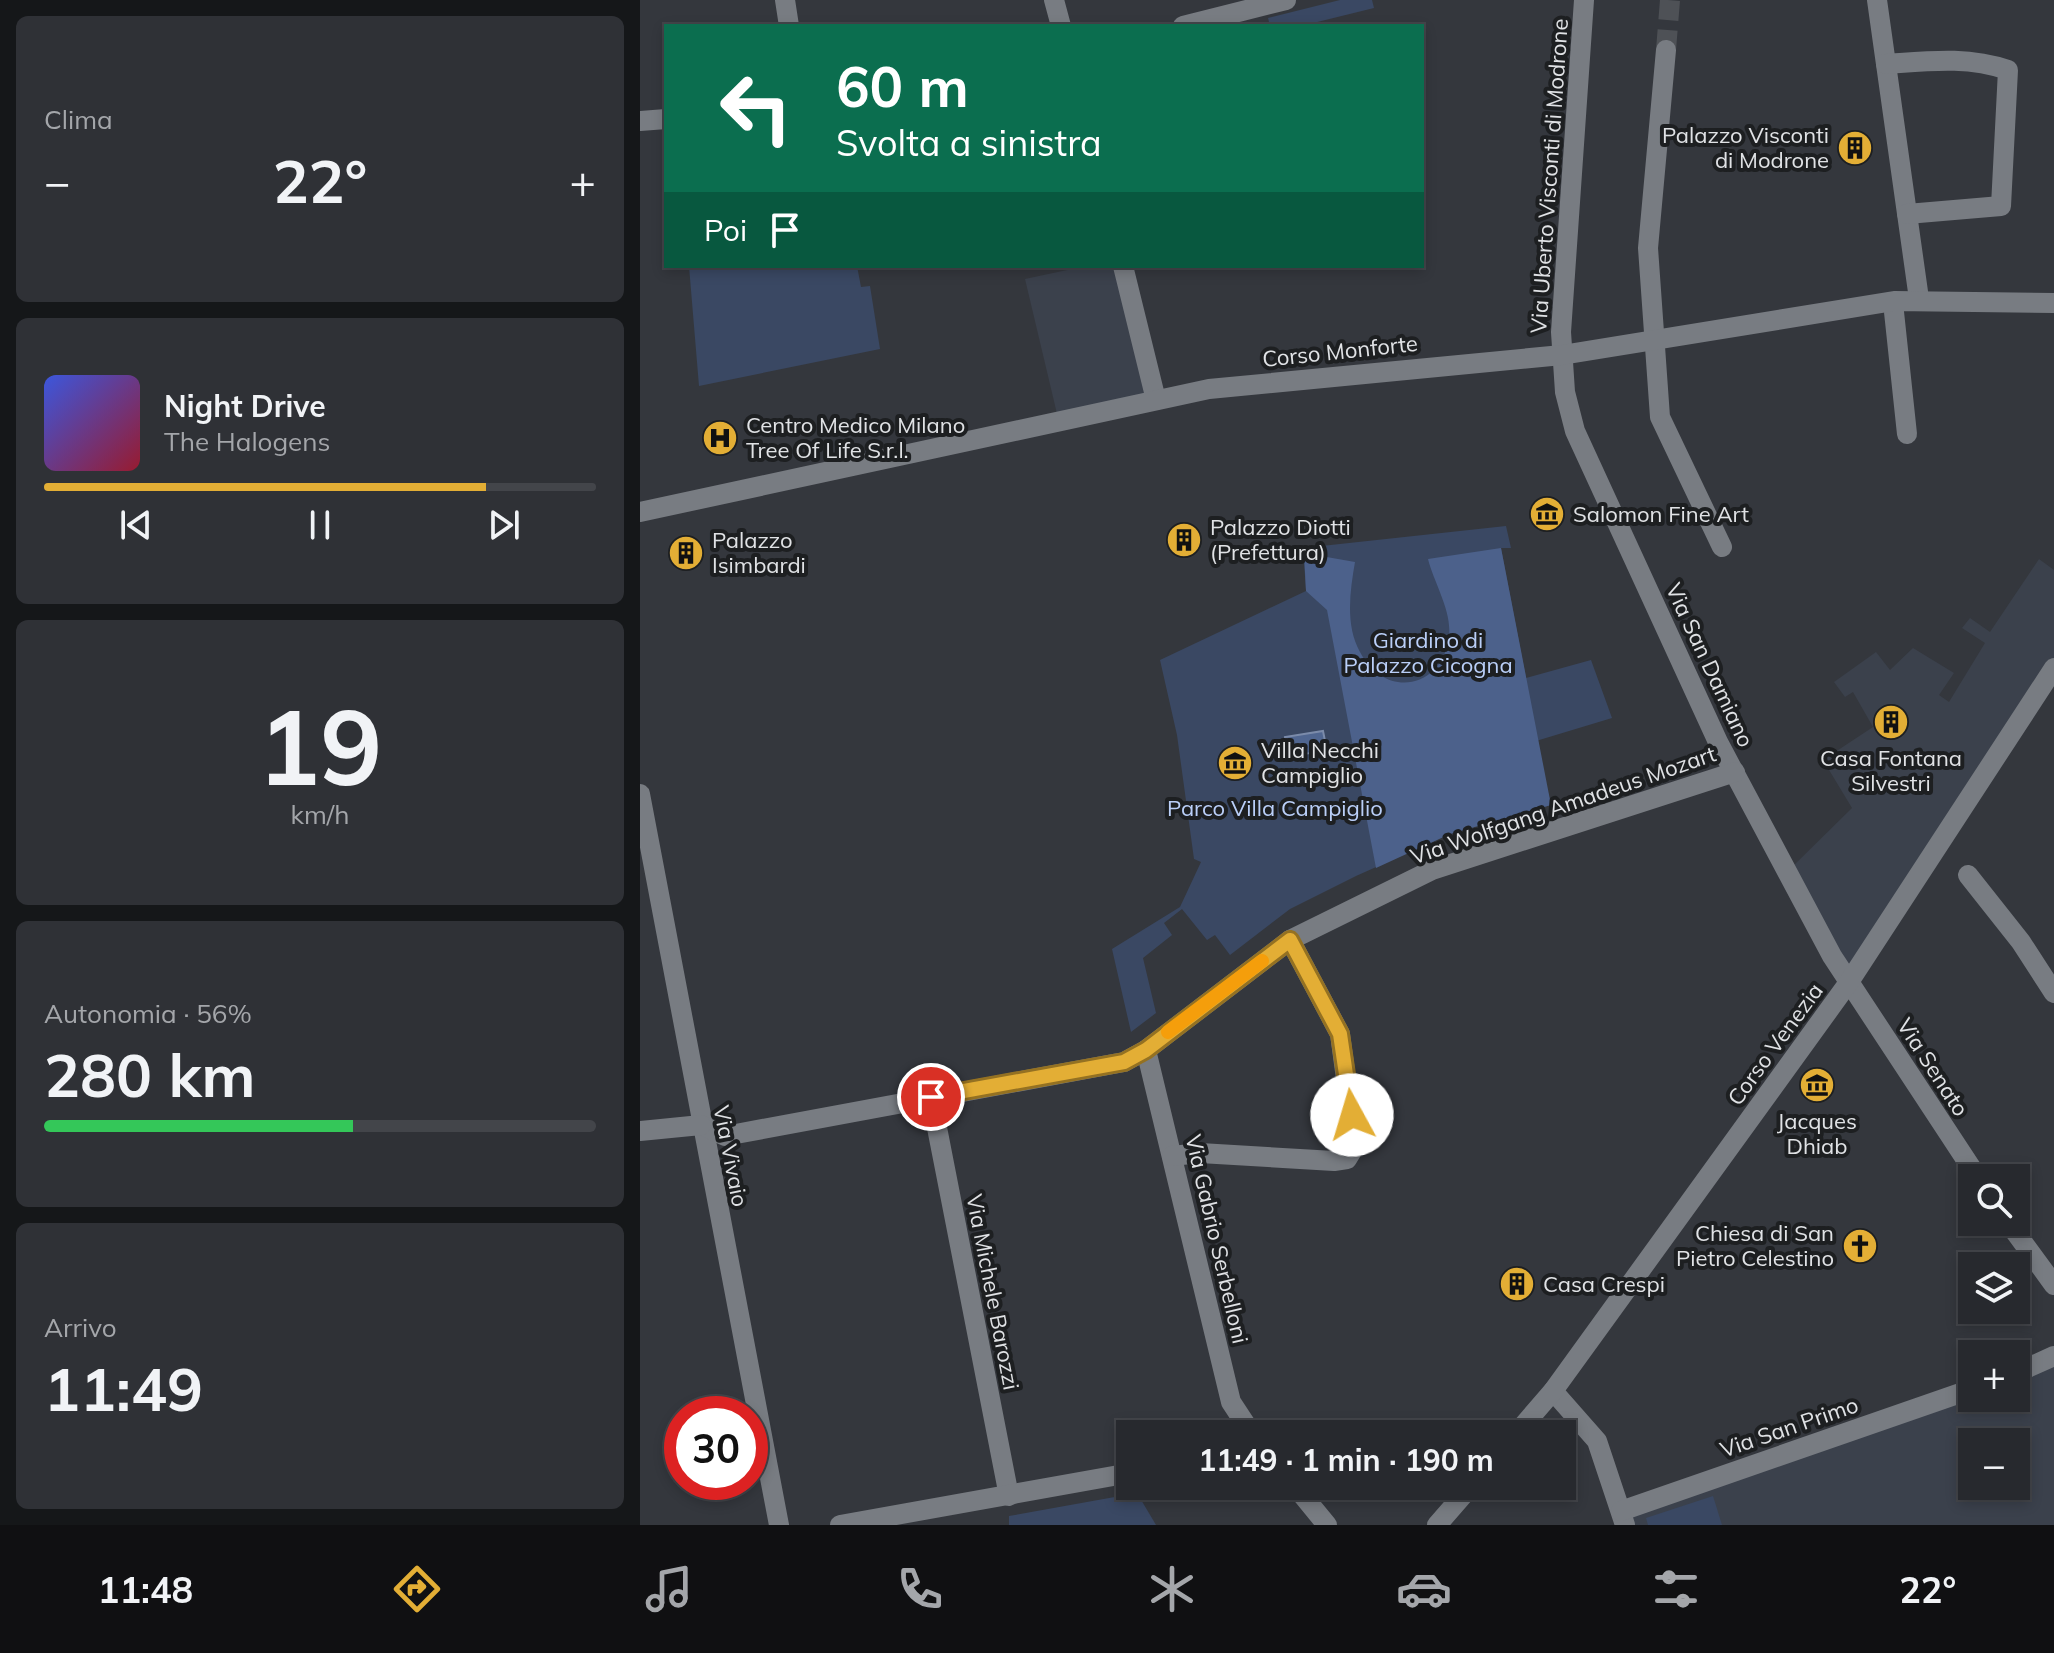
<!DOCTYPE html>
<html lang="it">
<meta charset="utf-8">
<style>
body{margin:0;font-family:Mulish,sans-serif;background:#2f3136;color:#f1f3f6;height:100vh;display:flex;flex-direction:column;font-size:30px;white-space:nowrap}
*{box-sizing:border-box;margin:0}
p{font-size:26px;color:#a4a6aa}
.icon{flex:none;width:44px;height:44px;fill:none;stroke:currentColor;stroke-width:2;stroke-linecap:round;stroke-linejoin:round}
.map{position:relative;flex:1;overflow:hidden}
.panel{display:flex;flex-direction:column;gap:16px;padding:16px;background:#151719;width:640px}
.panel>*{flex:none}
.guide{position:absolute;left:24px;top:24px;width:760px;height:244px;border-radius:0px;box-shadow:0 4px 12px #0003,0 0 0 2px #43454a;background:#0b6e4f;color:#fff;overflow:hidden}
.fabs{position:absolute;left:1318px;top:1164px;display:grid;gap:16px}
.fabs a{display:grid;place-items:center;width:72px;height:72px;border-radius:0px;background:#27292e;box-shadow:0 4px 12px #0003,0 0 0 2px #43454a;font-size:40px}
.speed{position:absolute;left:24px;top:1396px;display:flex;gap:16px;font-size:40px;font-weight:700;text-align:center}
.speed>*{display:grid;place-content:center;width:104px;height:104px;border-radius:50%;background:#27292e;box-shadow:0 4px 12px #0003,0 0 0 2px #43454a;line-height:1}
.speed .limit{border:12px solid #d22;background:#fff;color:#111}
.pin{position:absolute;display:grid;place-items:center;width:68px;height:68px;color:#fff;margin:-34px;border:4px solid #fff;border-radius:50%;box-shadow:0 2px 8px #0007}
.me{position:absolute;width:88px;margin:-44px;rotate:354deg;stroke-linejoin:round;filter:drop-shadow(0 0 6px #0008)}
.turn{display:flex;align-items:center;gap:28px;height:168px;padding:0 40px;font-size:36px}
.turn .icon{width:104px;height:104px;stroke-width:2.5}
.turn b{display:block;font-size:56px;line-height:68px}
.then{display:flex;align-items:center;height:76px;padding:0 40px;background:#0003;gap:16px;font-size:30px}
.big{font-size:60px;font-weight:700;line-height:1.1}
.panel .widget{flex:1;display:flex;flex-direction:column;justify-content:center;gap:12px;min-width:0;padding:0 28px;border-radius:12px;background:#2f3136}
.panel .dial{align-items:center;gap:0}
.dial b{font-size:104px;line-height:1}
.song{display:flex;align-items:center;gap:24px}
.cover{width:96px;height:96px;border-radius:12px;background:linear-gradient(135deg,hsl(230 70% 55%),hsl(350 70% 35%))}
.played{height:8px;border-radius:4px;background:linear-gradient(90deg,#e3ae35 80%,#43454a 80%)}
.keys{display:flex;justify-content:space-around;direction:ltr}
.heat{display:flex;justify-content:space-between;align-items:center;font-size:44px;direction:ltr}
.charge{height:12px;border-radius:6px;background:linear-gradient(90deg,#34c759 56%,#43454a 0)}
.trip{position:absolute;left:476px;top:1420px;width:460px;height:80px;border-radius:0px;background:#27292e;box-shadow:0 4px 12px #0003,0 0 0 2px #43454a;font-weight:700;line-height:80px;text-align:center}
.tab-bar{display:flex;height:128px;justify-content:space-around;align-items:center;background:#101012;color:#a4a6aa}
.tab-bar .icon{width:56px;height:56px}
.tab-bar .active{color:#e3ae35}
.tab-bar b{font-size:36px;color:#f1f3f6}
main{display:flex;flex:1;min-height:0}
.map>svg:first-child{display:block}
</style>
<main>
<section class="panel">
<div class="widget"><p>Clima</p>
<div class="heat"><a>−</a><b class="big">22°</b><a>+</a></div>
</div>
<div class="widget">
<div class="song"><i class="cover"></i><div><b>Night Drive</b><p>The Halogens</p></div></div>
<div class="played"></div>
<div class="keys"><svg class="icon" aria-label="previous" viewBox="0 0 24 24"><path d="M18 5L8 12l10 7zM5 5v14"/></svg><svg class="icon" aria-label="pause" viewBox="0 0 24 24"><path d="M8 5v14M16 5v14"/></svg><svg class="icon" aria-label="next" viewBox="0 0 24 24"><path d="M6 5l10 7-10 7zM19 5v14"/></svg></div>
</div>
<div class="widget dial"><b>19</b><p>km/h</p></div>
<div class="widget"><p>Autonomia · 56%</p><b class="big">280 km</b><div class="charge"></div></div>
<div class="widget"><p>Arrivo</p><b class="big">11:49</b></div>
</section>
<div class="map">
<svg width="1414" height="1525" viewBox="0 0 1414 1525">
<rect width="100%" height="100%" fill="#34373d"/>
<!-- built -->
<g fill="#3b414c" fill-rule="evenodd">
<path d="M 446,266 L 480,266 L 511,397 L 418,418 L 385,279 Z"/>
<path d="M 1399,559 L 1414,570 L 1414,663 L 1208,979 L 1147,872 L 1212,808 L 1183,760 L 1233,727 L 1213,692 L 1205,697 L 1194,682 L 1236,652 L 1250,670 L 1273,648 L 1314,673 L 1299,695 L 1309,702 L 1345,643 L 1322,628 L 1330,618 L 1350,632 Z"/>
<path d="M 1414,1359 L 1414,1525 L 986,1525 L 983,1512 L 1332,1398 L 1376,1398 L 1376,1375 ZM 1332,1442 L 1376,1442 L 1376,1486 L 1332,1486 Z"/>
</g>
<!-- green -->
<g fill="#3a4863">
<path d="M 700,0 L 732,0 L 734,8 L 661,26 L 630,26 L 628,18 Z"/>
<path d="M 49,266 L 217,266 L 221,287 L 230,286 L 240,349 L 59,386 Z"/>
<path d="M 866,526 L 871,548 L 861,548 L 886,678 L 951,660 L 972,718 L 896,741 L 911,805 L 810,834 L 716,876 L 650,909 L 590,955 L 575,935 L 567,940 L 542,909 L 524,923 L 532,935 L 503,958 L 516,1013 L 491,1032 L 472,949 L 540,907 L 561,862 L 554,859 L 537,735 L 520,660 L 666,591 L 663,548 Z"/>
<path d="M 497,1493 L 516,1525 L 369,1525 L 369,1516 Z"/>
<path d="M 1073,1496 L 1082,1525 L 1008,1525 L 1006,1518 Z"/>
</g>
<!-- forest -->
<path fill="#4c618b" d="M 861,548 L 911,805 L 810,834 L 736,868 L 687,610 L 666,591 L 664,553 L 715,562 C 710,591 705,625 720,652 C 745,700 803,689 809,636 C 812,611 794,583 788,559 Z"/>
<!-- water -->
<path fill="#506690" stroke="#7b8baa" stroke-width="2" d="M 683,731 L 687,751 L 648,756 L 645,737 Z"/>
<g fill="none" stroke-linecap="round" stroke-linejoin="round">
<!-- minor-tunnel -->
<path stroke="#4e5156" stroke-width="20" stroke-dasharray="20 10" stroke-linecap="butt" d="M 1026,50 L 1030,0"/>
<!-- minor -->
<g stroke="#787c82" stroke-width="20">
<path d="M 145,0 L 149,26"/>
<path d="M 414,0 L 421,26"/>
<path d="M 944,0 L 921,332 L 925,392 L 935,431 L 1078,742 L 1192,956 L 1338,1178"/>
<path d="M 1237,0 L 1279,299"/>
<path d="M 543,26 L 646,0"/>
<path d="M 1026,50 L 1008,248 L 1020,417 L 1082,547"/>
<path d="M 1246,64 C 1289,61 1327,56 1368,70 L 1361,206 L 1267,214"/>
<path d="M 0,121 L 26,119"/>
<path d="M 483,266 L 516,400"/>
<path d="M 1254,312 L 1267,434"/>
<path d="M 0,512 L 569,389 L 922,355 L 1254,301 L 1414,303"/>
<path d="M 0,794 L 139,1525"/>
<path d="M 1328,875 L 1381,942 L 1414,993"/>
<path d="M 506,1050 L 591,1402 L 612,1434"/>
<path d="M 291,1097 L 369,1496"/>
<path d="M 61,1125 L 85,1136 L 484,1062 L 506,1050 L 650,940 L 792,870 L 1095,772"/>
<path d="M 0,1131 L 61,1125"/>
<path d="M 532,1156 L 560,1153 L 694,1161 L 707,1159 L 715,1146 L 700,1034 L 650,940"/>
<path d="M 1368,1222 L 1414,1285"/>
<path d="M 1376,1373 L 1414,1356"/>
<path d="M 913,1391 L 957,1441 L 985,1525"/>
<path d="M 876,1434 L 913,1391 L 1209,982 L 1414,668"/>
<path d="M 655,1486 L 687,1525"/>
<path d="M 981,1511 L 1332,1389"/>
<path d="M 200,1525 L 490,1473"/>
<path d="M 797,1525 L 831,1486"/>
</g>
</g>
<g fill="none" stroke-linecap="round" stroke-linejoin="round">
<!-- route casing -->
<g stroke="#947122" stroke-width="20">
<path id="route" d="M 291,1097 L 484,1062 L 506,1050 L 650,940 L 700,1034 L 712,1115"/>
</g>
<!-- route -->
<use href="#route" stroke="#e3ae35" stroke-width="14"/>
<!-- slow -->
<path stroke="#f59e0b" stroke-width="14" d="M 528,1032 L 622,961"/>
</g>
<!-- icons -->
<defs>
<g id="building-disc" transform="scale(1.8)"><circle r="9.5" fill="#e3ae35" stroke="#1d1f21"/><path d="M-4-6H4V6H1V3H-1V6H-4ZM-2.5-4.3h1.7v1.8h-1.7ZM.8-4.3h1.7v1.8H.8ZM-2.5-1h1.7V.8h-1.7ZM.8-1h1.7V.8H.8Z" fill="#111"/></g>
<g id="hospital-disc" transform="scale(1.8)"><circle r="9.5" fill="#e3ae35" stroke="#1d1f21"/><path d="M-5-5h3v3.5h4V-5h3V5h-3V1.5h-4V5h-3Z" fill="#111"/></g>
<g id="museum-disc" transform="scale(1.8)"><circle r="9.5" fill="#e3ae35" stroke="#1d1f21"/><path d="M0-6L6-3V-2H-6V-3ZM-5-1h2V3h-2ZM-1-1h2V3h-2ZM3-1h2V3H3ZM-6 4H6V6H-6Z" fill="#111"/></g>
<g id="church-disc" transform="scale(1.8)"><circle r="9.5" fill="#e3ae35" stroke="#1d1f21"/><path d="M-1.2-6h2.4v3.5h3.3v2.4h-3.3V6h-2.4V-.1h-3.3v-2.4h3.3Z" fill="#111"/></g>
</defs>
<g fill-rule="evenodd">
<use href="#building-disc" x="1215" y="148"/>
<use href="#hospital-disc" x="80" y="438"/>
<use href="#museum-disc" x="907" y="514"/>
<use href="#building-disc" x="544" y="540"/>
<use href="#building-disc" x="46" y="553"/>
<use href="#building-disc" x="1251" y="722"/>
<use href="#museum-disc" x="595" y="763"/>
<use href="#museum-disc" x="1177" y="1085"/>
<use href="#church-disc" x="1220" y="1246"/>
<use href="#building-disc" x="877" y="1284"/>
</g>
<g text-anchor="middle" dominant-baseline="central" stroke-width="8" stroke-linejoin="round" paint-order="stroke">
<!-- poi labels -->
<g font-size="22" fill="#e0e2e5" stroke="#1d1f21" text-anchor="start">
<text x="1189" y="135" text-anchor="end">Palazzo Visconti<tspan x="1189" dy="25">di Modrone</tspan></text>
<text x="106" y="425">Centro Medico Milano<tspan x="106" dy="25">Tree Of Life S.r.l.</tspan></text>
<text x="933" y="514">Salomon Fine Art</text>
<text x="570" y="527">Palazzo Diotti<tspan x="570" dy="25">(Prefettura)</tspan></text>
<text x="72" y="540">Palazzo<tspan x="72" dy="25">Isimbardi</tspan></text>
<text x="621" y="750">Villa Necchi<tspan x="621" dy="25">Campiglio</tspan></text>
<text x="1251" y="758" text-anchor="middle">Casa Fontana<tspan x="1251" dy="25">Silvestri</tspan></text>
<text x="1177" y="1121" text-anchor="middle">Jacques<tspan x="1177" dy="25">Dhiab</tspan></text>
<text x="1194" y="1233" text-anchor="end">Chiesa di San<tspan x="1194" dy="25">Pietro Celestino</tspan></text>
<text x="903" y="1284">Casa Crespi</text>
</g>
<!-- street labels -->
<g font-size="22" fill="#e0e2e5" stroke="#1d1f21">
<text transform="translate(909 176) rotate(-86)">Via Uberto Visconti di Modrone</text>
<text transform="translate(700 351) rotate(-6)">Corso Monforte</text>
<text transform="translate(1070 665) rotate(65)">Via San Damiano</text>
<text transform="translate(923 805) rotate(-19)">Via Wolfgang Amadeus Mozart</text>
<text transform="translate(1135 1044) rotate(-54)">Corso Venezia</text>
<text transform="translate(1293 1067) rotate(57)">Via Senato</text>
<text transform="translate(91 1156) rotate(79)">Via Vivaio</text>
<text transform="translate(577 1239) rotate(77)">Via Gabrio Serbelloni</text>
<text transform="translate(353 1292) rotate(79)">Via Michele Barozzi</text>
<text transform="translate(1149 1427) rotate(-19)">Via San Primo</text>
</g>
<!-- park labels -->
<g font-size="22" fill="#bacff8" stroke="#1d1f21">
<text x="788" y="640">Giardino di<tspan x="788" dy="25">Palazzo Cicogna</tspan></text>
<text x="635" y="808">Parco Villa Campiglio</text>
</g>
</g>
</svg>
<div class="fabs">
<a><svg class="icon" aria-label="search" viewBox="0 0 24 24"><circle cx="10" cy="10" r="6"/><path d="M15 15l6 6"/></svg></a>
<a><svg class="icon" aria-label="layers" viewBox="0 0 24 24"><path d="M12 4l9 5-9 5-9-5zM3 14l9 5 9-5"/></svg></a>
<a>+</a>
<a>−</a>
</div>
<div class="speed"><div class="limit">30</div></div>
<div class="pin" style="left:291px;top:1097px;background:#d93025"><svg class="icon" aria-label="arrive" viewBox="0 0 24 24"><path d="M6 21V4h12l-3 4 3 4H6"/></svg></div>
<svg class="me" style="left:712px;top:1115px" viewBox="-20 -20 40 40"><circle r="19" fill="#fff"/><path d="M0-13L10 11 0 6-10 11z" fill="#e3ae35"/></svg>
<div class="trip">11:49 · 1 min · 190 m</div>
<div class="guide">
<div class="turn"><svg class="icon" aria-label="left" viewBox="0 0 24 24"><path d="M17 20v-9H6M10 6l-5 5 5 5"/></svg><div><b>60 m</b>Svolta a sinistra</div></div>
<div class="then">Poi<svg class="icon" aria-label="arrive" viewBox="0 0 24 24"><path d="M6 21V4h12l-3 4 3 4H6"/></svg></div>
</div>
</div>
</main>
<nav class="tab-bar">
<b>11:48</b>
<svg class="icon active" aria-label="directions" viewBox="0 0 24 24"><path d="M12 3l9 9-9 9-9-9zM9 14v-3h6M13 9l2 2-2 2"/></svg>
<svg class="icon" aria-label="music" viewBox="0 0 24 24"><path d="M9 18V5l10-2v13"/><circle cx="6" cy="18" r="3"/><circle cx="16" cy="16" r="3"/></svg>
<svg class="icon" aria-label="phone" viewBox="0 0 24 24"><path d="M5 4h4l2 5-3 2q2 4 5 5l2-3 5 2v4C11 20 4 13 5 4z"/></svg>
<svg class="icon" aria-label="climate" viewBox="0 0 24 24"><path d="M12 3v18M4 7l16 10M4 17L20 7"/></svg>
<svg class="icon" aria-label="car" viewBox="0 0 24 24"><path d="M5 17H2v-5l4-1 3-4h7l3 4 3 1v5h-3M9 17h6M6 11h13"/><circle cx="7" cy="17" r="2"/><circle cx="17" cy="17" r="2"/></svg>
<svg class="icon" aria-label="filters" viewBox="0 0 24 24"><path d="M4 7h16M4 17h16"/><circle cx="9" cy="7" r="2"/><circle cx="15" cy="17" r="2"/></svg>
<b>22°</b>
</nav>
